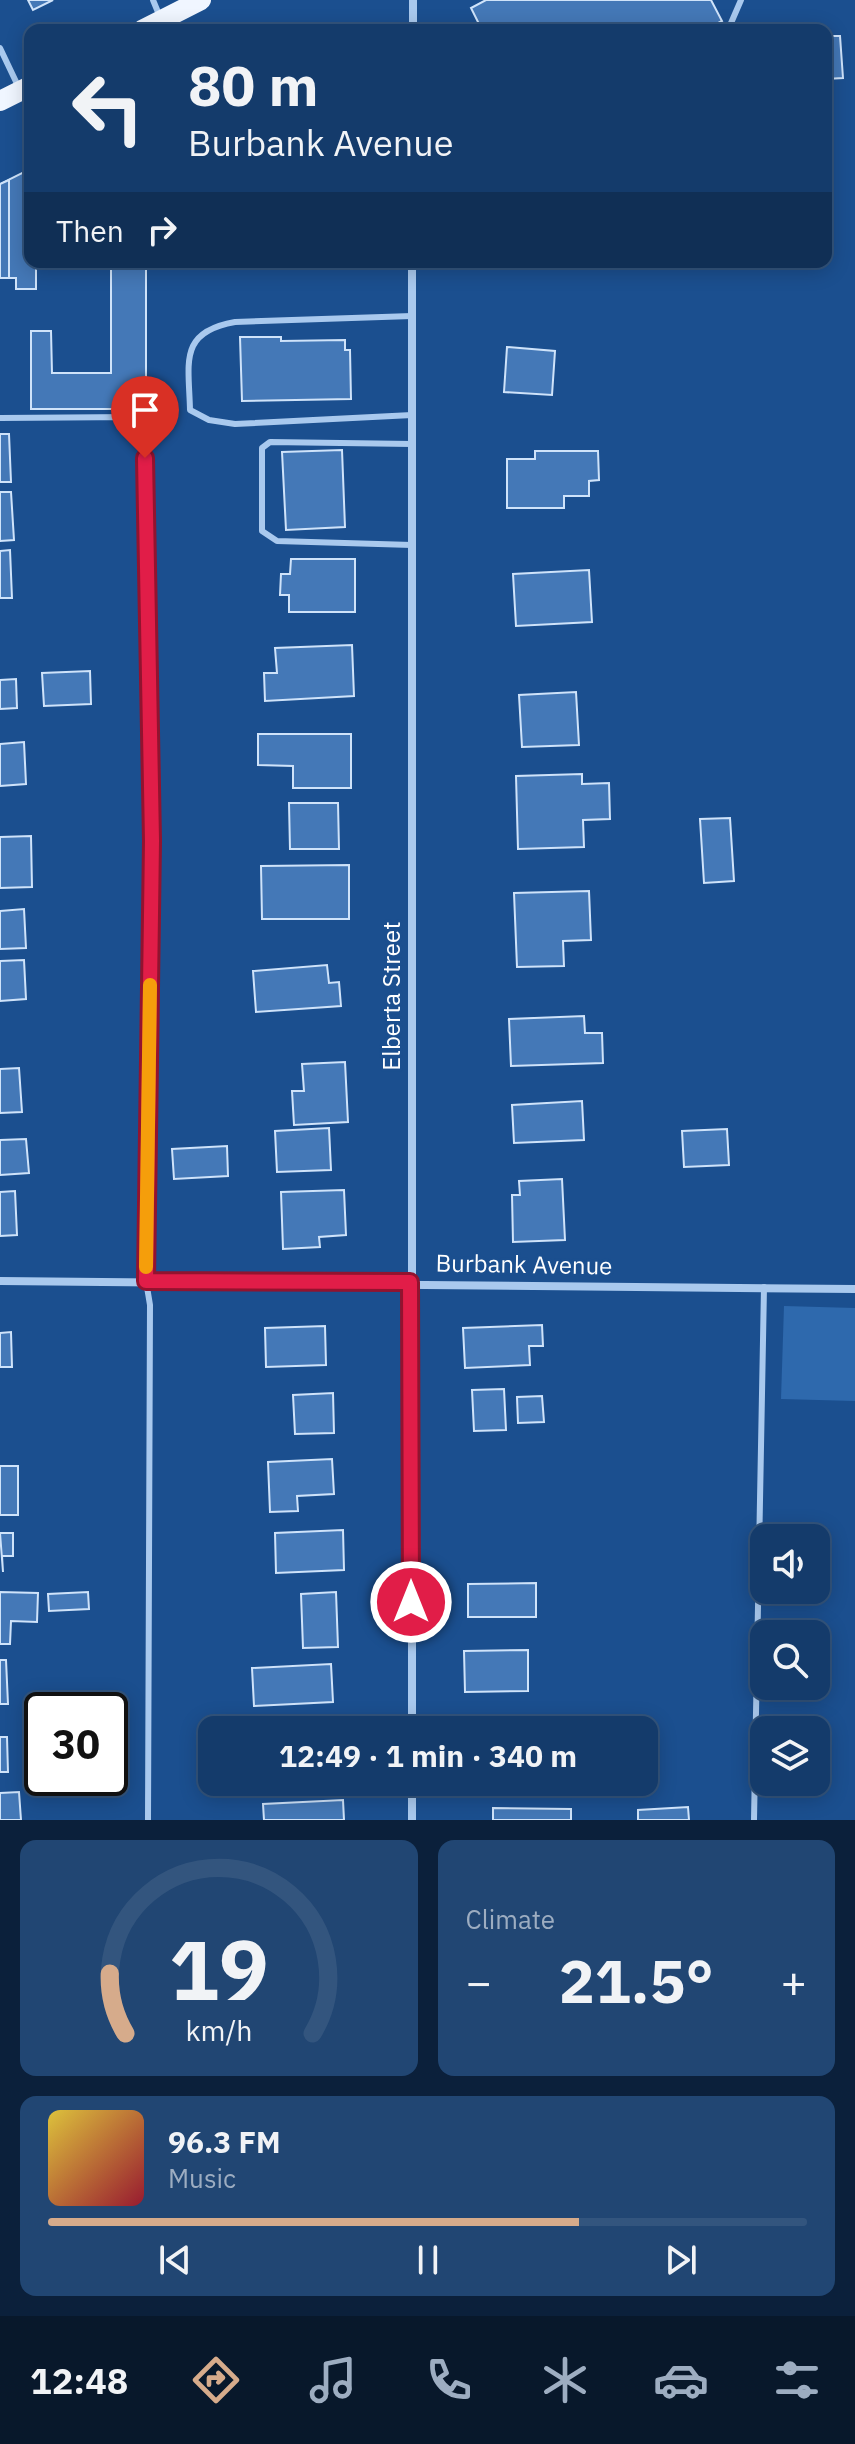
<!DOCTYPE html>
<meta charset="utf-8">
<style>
body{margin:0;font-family:"IBM Plex Sans",sans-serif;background:#214673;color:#f1f3f6;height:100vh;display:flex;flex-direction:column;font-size:30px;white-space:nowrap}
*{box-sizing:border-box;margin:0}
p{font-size:26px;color:#9dadc1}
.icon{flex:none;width:44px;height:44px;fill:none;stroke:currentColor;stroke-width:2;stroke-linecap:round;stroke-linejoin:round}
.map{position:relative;height:1820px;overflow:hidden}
.side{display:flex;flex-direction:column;gap:20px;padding:20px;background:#0b203b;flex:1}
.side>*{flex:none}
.banner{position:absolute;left:24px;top:24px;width:808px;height:244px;border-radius:16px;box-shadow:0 4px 20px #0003,0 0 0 2px #33557e;background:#143b6b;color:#f1f3f6;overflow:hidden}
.fabs{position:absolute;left:750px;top:1524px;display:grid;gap:16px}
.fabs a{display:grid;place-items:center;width:80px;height:80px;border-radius:16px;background:#143b6b;box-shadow:0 4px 20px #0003,0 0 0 2px #33557e;font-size:40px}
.speed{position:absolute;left:24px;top:1692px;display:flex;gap:16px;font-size:40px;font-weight:700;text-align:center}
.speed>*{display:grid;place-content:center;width:104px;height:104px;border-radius:50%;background:#143b6b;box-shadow:0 4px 20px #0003,0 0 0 2px #33557e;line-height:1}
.speed .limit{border:4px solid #111;border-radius:12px;background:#fff;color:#111}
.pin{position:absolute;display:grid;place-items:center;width:68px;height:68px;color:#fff;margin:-82px -34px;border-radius:50% 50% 50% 0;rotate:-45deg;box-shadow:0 0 8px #0007}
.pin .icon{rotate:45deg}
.me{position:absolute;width:88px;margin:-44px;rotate:0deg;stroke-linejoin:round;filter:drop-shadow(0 0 6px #0008)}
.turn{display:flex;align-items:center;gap:28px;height:168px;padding:0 32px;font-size:36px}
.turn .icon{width:104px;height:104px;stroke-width:2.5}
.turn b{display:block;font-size:56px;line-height:68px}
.then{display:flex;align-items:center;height:76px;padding:0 32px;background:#0003;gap:16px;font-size:30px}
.big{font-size:60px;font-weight:700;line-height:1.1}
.side .widget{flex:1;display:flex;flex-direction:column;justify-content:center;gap:12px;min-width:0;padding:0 28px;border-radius:16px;background:#214673}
.side .dial{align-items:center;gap:0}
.dial svg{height:208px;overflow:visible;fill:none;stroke:#33557e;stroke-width:7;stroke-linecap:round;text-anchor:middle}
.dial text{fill:#f1f3f6;stroke:none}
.song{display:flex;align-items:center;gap:24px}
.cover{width:96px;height:96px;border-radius:12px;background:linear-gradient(135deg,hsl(50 70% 55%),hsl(350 70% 35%))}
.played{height:8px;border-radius:4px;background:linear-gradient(90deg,#d6ab8b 70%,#33557e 70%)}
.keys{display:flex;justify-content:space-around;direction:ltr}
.heat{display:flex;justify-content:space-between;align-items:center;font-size:44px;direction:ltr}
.side .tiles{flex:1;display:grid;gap:20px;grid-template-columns:1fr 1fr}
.widget:last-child{grid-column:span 2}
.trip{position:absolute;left:198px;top:1716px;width:460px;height:80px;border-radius:16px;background:#143b6b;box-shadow:0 4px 20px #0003,0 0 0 2px #33557e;font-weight:700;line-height:80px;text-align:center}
.tabs{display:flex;height:128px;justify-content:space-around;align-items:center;background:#08182b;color:#9dadc1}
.tabs .icon{width:56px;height:56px}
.tabs .selected{color:#d6ab8b}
.tabs b{font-size:36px;color:#f1f3f6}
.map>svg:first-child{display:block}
</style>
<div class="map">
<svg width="855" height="1820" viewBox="0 0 855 1820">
<rect width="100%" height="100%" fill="#1b4f8f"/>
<!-- green -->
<path fill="#2e69ad" d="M 784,1306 L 855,1308 L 855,1401 L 781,1399 Z"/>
<!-- building -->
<g fill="#4478b7" stroke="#cfe3fa" stroke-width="2">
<path d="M 28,0 L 53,0 L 33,10 Z"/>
<path d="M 486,0 L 711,0 L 722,21 L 705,30 L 482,30 L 471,8 Z"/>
<path d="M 826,36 L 840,36 L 843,78 L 826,79 Z"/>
<path d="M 30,169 L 30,262 L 36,262 L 36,289 L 16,289 L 16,278 L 0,278 L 0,184 Z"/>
<path d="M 9,180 L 9,278 L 0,278 L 0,184 Z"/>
<path d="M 111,262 L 146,262 L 146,409 L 31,409 L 31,331 L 51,331 L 52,373 L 111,373 Z"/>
<path d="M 240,337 L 281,337 L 281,341 L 345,340 L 345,350 L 350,350 L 351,399 L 242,401 Z"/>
<path d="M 507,347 L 555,351 L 552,395 L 504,392 Z"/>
<path d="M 0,434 L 9,434 L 11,482 L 0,482 Z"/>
<path d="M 342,450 L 345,527 L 286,530 L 282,452 Z"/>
<path d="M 535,451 L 598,451 L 599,480 L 589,481 L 589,496 L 564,496 L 564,508 L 507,508 L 507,459 L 535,459 Z"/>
<path d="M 0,492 L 11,492 L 14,540 L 0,541 Z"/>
<path d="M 10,550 L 12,598 L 0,598 L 0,551 Z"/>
<path d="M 291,559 L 355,559 L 355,612 L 289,612 L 289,595 L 280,595 L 281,574 L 290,574 Z"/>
<path d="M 589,570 L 592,622 L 516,626 L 513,574 Z"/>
<path d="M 352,645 L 354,696 L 265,701 L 264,673 L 277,673 L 275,648 Z"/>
<path d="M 90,671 L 91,704 L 44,706 L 42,673 Z"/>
<path d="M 16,679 L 17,708 L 0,709 L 0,680 Z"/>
<path d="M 576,692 L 579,745 L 522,747 L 519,695 Z"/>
<path d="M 258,734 L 351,734 L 351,788 L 293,788 L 293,766 L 258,765 Z"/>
<path d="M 24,742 L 26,784 L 0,786 L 0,744 Z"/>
<path d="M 582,774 L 582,784 L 609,783 L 610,819 L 583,820 L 584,847 L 518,849 L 516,776 Z"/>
<path d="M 289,803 L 338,803 L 339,849 L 290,849 Z"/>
<path d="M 730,818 L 734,881 L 704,883 L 700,819 Z"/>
<path d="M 31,836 L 32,887 L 0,888 L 0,837 Z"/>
<path d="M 349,865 L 349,919 L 262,919 L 261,866 Z"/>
<path d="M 589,891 L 591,940 L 563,941 L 564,966 L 517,967 L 514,893 Z"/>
<path d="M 24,909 L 26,948 L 0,949 L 0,911 Z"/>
<path d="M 24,960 L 26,999 L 0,1001 L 0,961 Z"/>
<path d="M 327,965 L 329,983 L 339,982 L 341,1006 L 256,1012 L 253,971 Z"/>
<path d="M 584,1016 L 585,1033 L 602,1033 L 603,1063 L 511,1066 L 509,1019 Z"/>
<path d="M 345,1062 L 348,1122 L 294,1125 L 292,1091 L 304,1091 L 302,1064 Z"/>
<path d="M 19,1068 L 22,1112 L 0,1113 L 0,1069 Z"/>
<path d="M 582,1101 L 584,1140 L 514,1143 L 512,1105 Z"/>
<path d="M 329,1128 L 331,1170 L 277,1172 L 275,1131 Z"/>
<path d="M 727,1129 L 729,1165 L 684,1167 L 682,1131 Z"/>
<path d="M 26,1139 L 29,1173 L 0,1175 L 0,1140 Z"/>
<path d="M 227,1146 L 228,1176 L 174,1179 L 172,1149 Z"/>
<path d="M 562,1179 L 565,1240 L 513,1242 L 512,1195 L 520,1195 L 519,1181 Z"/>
<path d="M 344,1190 L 346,1235 L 319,1237 L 320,1247 L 283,1249 L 281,1192 Z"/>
<path d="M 15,1191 L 17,1235 L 0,1236 L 0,1192 Z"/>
<path d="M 542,1325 L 543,1346 L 529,1346 L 530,1365 L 465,1368 L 463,1328 Z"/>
<path d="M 325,1326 L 326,1365 L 266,1367 L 265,1328 Z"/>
<path d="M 11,1332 L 12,1367 L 0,1367 L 0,1333 Z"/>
<path d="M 504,1389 L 506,1430 L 474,1431 L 472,1390 Z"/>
<path d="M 333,1393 L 334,1433 L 295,1434 L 293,1395 Z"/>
<path d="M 542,1396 L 544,1422 L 518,1423 L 517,1397 Z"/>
<path d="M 332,1459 L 334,1494 L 297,1496 L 298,1511 L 270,1512 L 268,1462 Z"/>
<rect x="0" y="1466" width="18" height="49"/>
<path d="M 343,1530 L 344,1570 L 276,1573 L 275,1533 Z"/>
<path d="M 0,1533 L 13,1533 L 13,1556 L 2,1556 L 3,1572 Z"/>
<path d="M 536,1583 L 536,1617 L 468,1617 L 468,1584 Z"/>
<path d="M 0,1592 L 38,1593 L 37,1622 L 11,1621 L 10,1644 L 0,1644 Z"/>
<path d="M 88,1592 L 89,1609 L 49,1611 L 48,1594 Z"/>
<path d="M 336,1592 L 338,1647 L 303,1648 L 301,1594 Z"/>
<path d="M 528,1650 L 528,1691 L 465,1692 L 464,1651 Z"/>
<path d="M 0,1660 L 6,1660 L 8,1704 L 0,1704 Z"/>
<path d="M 331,1664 L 333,1702 L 254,1706 L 252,1668 Z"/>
<path d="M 0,1737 L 7,1737 L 8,1772 L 0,1772 Z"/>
<path d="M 479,1782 L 549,1782 L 549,1788 L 479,1791 Z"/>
<path d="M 19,1792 L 21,1820 L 0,1820 L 0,1793 Z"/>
<path d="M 343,1800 L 344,1820 L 264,1820 L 263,1804 Z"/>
<path d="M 688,1807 L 689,1820 L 638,1820 L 638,1810 Z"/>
<path d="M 493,1808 L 571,1809 L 571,1820 L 493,1820 Z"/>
</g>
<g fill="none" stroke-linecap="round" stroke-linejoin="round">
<!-- service -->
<g stroke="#a9c9ee" stroke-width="6">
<path d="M 153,0 L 160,17"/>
<path d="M 728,30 L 741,0"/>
<path d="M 0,48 L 19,88"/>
<path d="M 412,415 L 235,424 L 209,420 L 190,410 C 189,363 178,332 235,322 L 412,316"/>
<path d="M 0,418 L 132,417 L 144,426 L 152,841 L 146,1281 L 150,1305 L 148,1820"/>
<path d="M 412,444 L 270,442 L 262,448 L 262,531 L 277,541 L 412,545"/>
<path d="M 754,1820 L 764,1287"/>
</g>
<!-- minor -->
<g stroke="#a9c9ee" stroke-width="8">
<path d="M 413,30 L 413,0"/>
<path d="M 0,1281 L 855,1289"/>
<path d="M 412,1730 L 412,262"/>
<path d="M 412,1782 L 412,1820"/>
</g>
<!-- primary -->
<g stroke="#f0f6ff" stroke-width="20">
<path d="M 142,30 L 201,0"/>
<path d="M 0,101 L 30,86"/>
</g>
</g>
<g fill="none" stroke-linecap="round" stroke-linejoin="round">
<!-- route casing -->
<g stroke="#92132f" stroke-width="20">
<path id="route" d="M 145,458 L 152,841 L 146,1281 L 410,1282 L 411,1602"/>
</g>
<!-- route -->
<use href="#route" stroke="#e11d48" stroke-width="14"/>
<!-- slow -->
<path stroke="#f59e0b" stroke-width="14" d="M 146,1267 L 150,985"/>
</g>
<g text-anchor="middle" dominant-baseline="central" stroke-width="6" stroke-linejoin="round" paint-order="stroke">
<!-- street labels -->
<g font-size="24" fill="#fff" stroke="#1b4f8f">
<text transform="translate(391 996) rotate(-90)">Elberta Street</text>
<text transform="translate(524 1264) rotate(1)">Burbank Avenue</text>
</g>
</g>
</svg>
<div class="fabs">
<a><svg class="icon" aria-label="sound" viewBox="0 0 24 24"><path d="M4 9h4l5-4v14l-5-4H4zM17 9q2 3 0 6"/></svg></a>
<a><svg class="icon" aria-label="search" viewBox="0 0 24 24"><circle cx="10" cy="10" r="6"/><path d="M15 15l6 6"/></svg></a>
<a><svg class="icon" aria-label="layers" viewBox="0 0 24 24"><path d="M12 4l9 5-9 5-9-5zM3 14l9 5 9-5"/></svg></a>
</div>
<div class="speed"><div class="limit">30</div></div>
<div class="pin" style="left:145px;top:458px;background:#d93025"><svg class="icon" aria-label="arrive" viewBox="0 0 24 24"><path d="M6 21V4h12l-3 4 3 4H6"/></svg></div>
<svg class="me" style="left:411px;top:1602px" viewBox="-20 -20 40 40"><circle r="17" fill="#e11d48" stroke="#fff" stroke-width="3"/><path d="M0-11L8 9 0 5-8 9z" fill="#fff"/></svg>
<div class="trip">12:49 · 1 min · 340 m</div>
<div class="banner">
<div class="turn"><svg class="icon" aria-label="left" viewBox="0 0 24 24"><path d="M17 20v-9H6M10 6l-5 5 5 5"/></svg><div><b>80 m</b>Burbank Avenue</div></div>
<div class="then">Then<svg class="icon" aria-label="right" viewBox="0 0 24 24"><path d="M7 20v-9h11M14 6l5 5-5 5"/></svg></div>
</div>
</div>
<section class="side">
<div class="tiles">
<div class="widget dial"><svg viewBox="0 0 100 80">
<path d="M14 69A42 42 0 1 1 86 69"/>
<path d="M14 69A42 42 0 0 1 8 46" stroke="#d6ab8b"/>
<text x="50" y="56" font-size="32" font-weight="700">19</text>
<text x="50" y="72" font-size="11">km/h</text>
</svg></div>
<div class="widget"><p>Climate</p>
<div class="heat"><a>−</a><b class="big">21.5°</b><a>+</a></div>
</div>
<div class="widget">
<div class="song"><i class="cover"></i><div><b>96.3 FM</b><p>Music</p></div></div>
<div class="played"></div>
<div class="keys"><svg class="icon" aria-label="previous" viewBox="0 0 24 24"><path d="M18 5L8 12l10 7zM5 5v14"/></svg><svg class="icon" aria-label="pause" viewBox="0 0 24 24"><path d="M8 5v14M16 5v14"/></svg><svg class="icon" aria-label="next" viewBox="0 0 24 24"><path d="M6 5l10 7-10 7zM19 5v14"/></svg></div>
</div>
</div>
</section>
<nav class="tabs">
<b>12:48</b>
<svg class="icon selected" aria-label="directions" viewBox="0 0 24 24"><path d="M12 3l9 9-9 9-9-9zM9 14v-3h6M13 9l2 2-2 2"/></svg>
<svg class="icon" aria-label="music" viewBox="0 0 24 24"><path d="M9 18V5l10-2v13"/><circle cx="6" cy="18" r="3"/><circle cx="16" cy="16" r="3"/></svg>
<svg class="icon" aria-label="phone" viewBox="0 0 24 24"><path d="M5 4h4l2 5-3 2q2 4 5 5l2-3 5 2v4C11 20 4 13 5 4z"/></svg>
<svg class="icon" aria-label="climate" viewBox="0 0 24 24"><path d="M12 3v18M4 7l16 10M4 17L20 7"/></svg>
<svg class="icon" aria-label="car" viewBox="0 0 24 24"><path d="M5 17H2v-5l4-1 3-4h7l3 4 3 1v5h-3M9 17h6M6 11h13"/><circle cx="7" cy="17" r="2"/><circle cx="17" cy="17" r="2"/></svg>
<svg class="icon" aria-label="filters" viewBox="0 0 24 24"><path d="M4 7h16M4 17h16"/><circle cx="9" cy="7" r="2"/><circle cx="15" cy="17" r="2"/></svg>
</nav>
